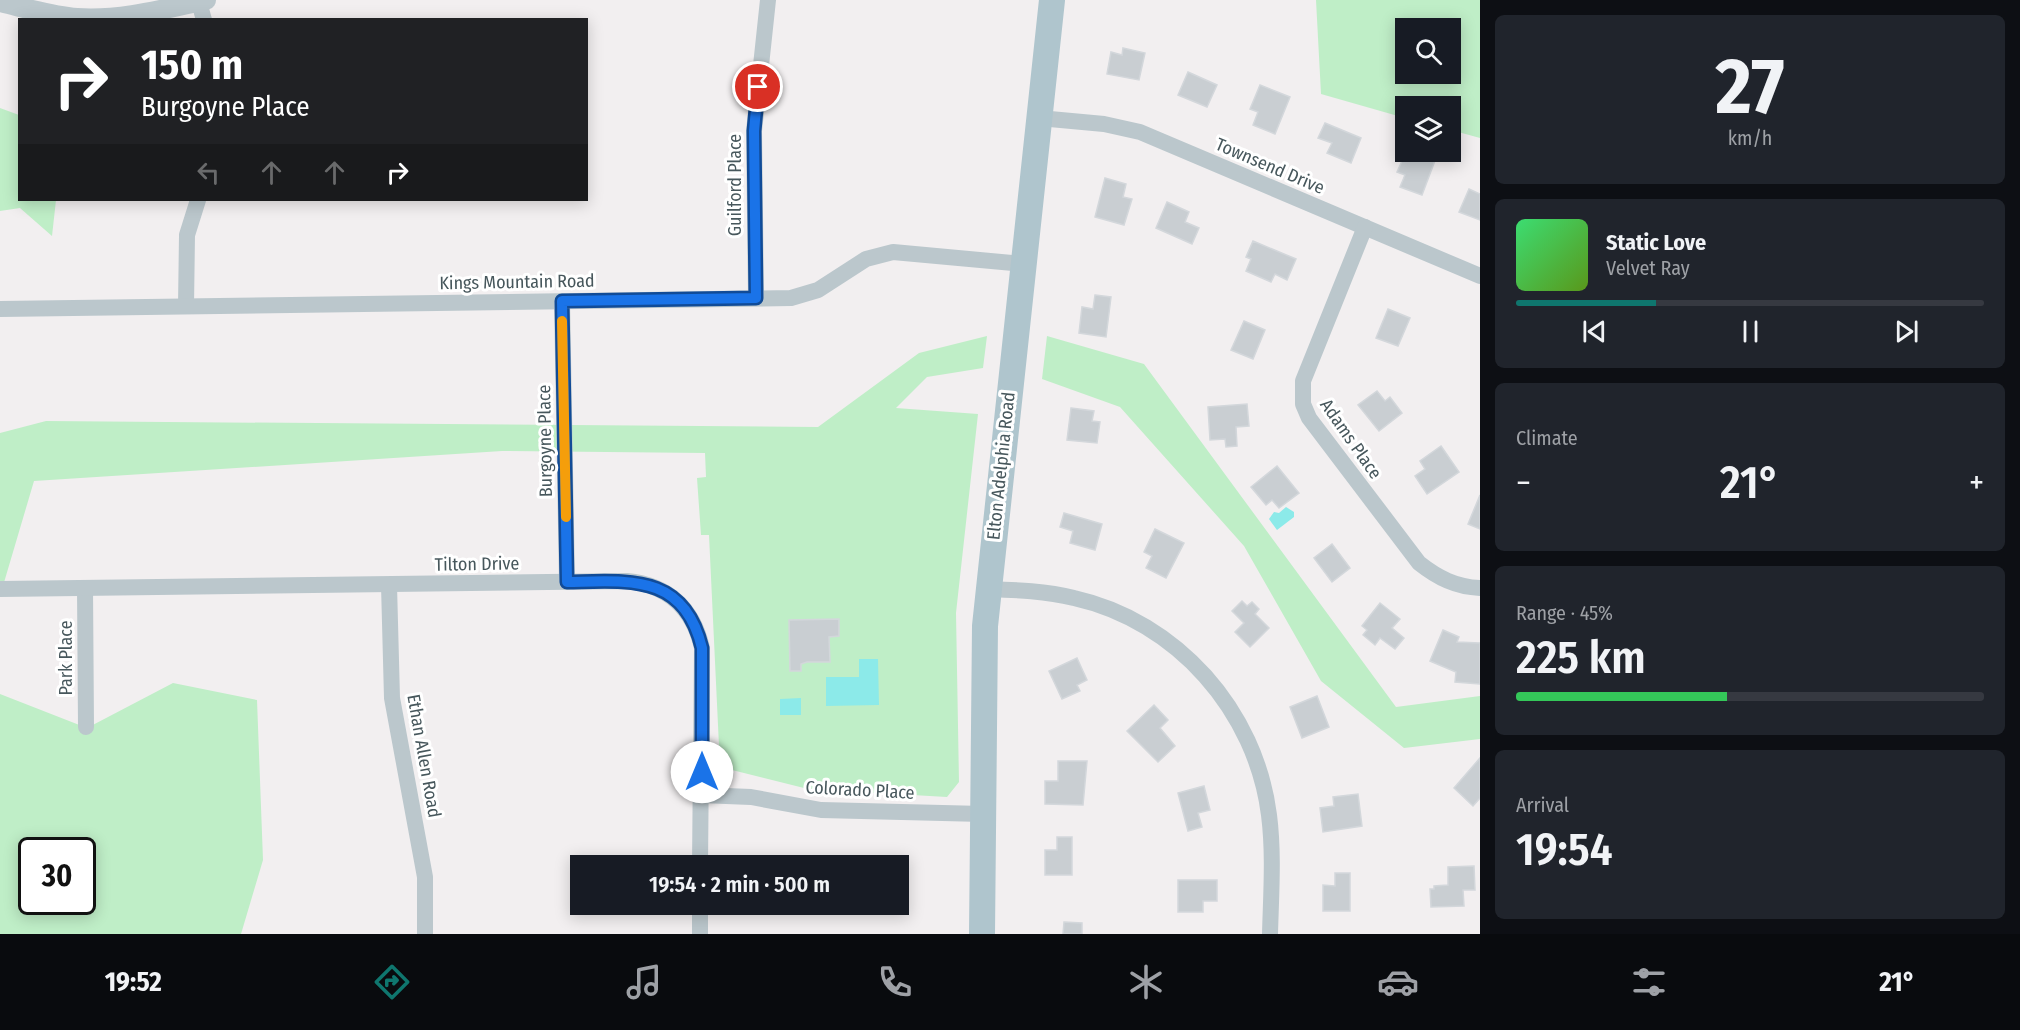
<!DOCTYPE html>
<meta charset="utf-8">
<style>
body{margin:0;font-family:"Fira Sans Condensed",sans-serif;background:#20242c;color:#f1f3f6;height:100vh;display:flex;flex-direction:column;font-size:22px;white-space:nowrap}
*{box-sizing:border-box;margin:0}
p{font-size:20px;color:#9ea1a6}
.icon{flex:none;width:33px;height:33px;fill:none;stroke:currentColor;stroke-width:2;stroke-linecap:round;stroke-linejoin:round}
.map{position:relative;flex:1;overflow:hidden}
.sheet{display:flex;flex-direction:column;gap:15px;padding:15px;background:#0d0f14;width:540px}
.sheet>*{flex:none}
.top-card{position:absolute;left:18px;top:18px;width:570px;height:183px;border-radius:0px;box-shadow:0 3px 15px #0003;background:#202124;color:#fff;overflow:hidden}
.fabs{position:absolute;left:1395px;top:18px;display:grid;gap:12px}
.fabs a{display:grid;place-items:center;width:66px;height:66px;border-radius:0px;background:#171b24;box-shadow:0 3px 15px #0003;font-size:30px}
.speed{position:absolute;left:18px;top:837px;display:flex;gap:12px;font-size:30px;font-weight:700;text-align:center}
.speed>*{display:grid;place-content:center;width:78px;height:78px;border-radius:50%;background:#171b24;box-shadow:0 3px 15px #0003;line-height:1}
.speed .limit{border:3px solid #111;border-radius:9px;background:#fff;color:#111}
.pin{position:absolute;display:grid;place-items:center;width:51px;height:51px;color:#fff;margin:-26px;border:3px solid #fff;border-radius:50%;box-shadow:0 2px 6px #0007}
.me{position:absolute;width:66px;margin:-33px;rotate:0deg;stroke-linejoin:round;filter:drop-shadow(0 0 4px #0008)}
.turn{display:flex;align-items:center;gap:21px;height:126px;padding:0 24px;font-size:27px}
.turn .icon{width:78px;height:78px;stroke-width:2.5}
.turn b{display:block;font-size:42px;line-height:51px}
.lanes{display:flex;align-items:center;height:57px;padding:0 24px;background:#0003;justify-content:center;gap:30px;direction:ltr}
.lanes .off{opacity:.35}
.big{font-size:45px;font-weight:600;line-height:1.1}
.sheet .card{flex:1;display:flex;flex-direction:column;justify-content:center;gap:9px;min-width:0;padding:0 21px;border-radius:9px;background:#20242c}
.sheet .dial{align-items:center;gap:0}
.dial b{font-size:78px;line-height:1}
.song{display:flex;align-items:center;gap:18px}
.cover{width:72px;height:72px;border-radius:9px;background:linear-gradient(135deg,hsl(140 70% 55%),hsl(90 70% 35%))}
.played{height:6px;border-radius:3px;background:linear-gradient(90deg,#0f766e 30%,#363941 30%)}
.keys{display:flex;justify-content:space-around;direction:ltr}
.heat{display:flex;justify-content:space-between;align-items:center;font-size:33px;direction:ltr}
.charge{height:9px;border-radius:4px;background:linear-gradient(90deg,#34c759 45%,#363941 0)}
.trip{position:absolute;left:570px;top:855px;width:339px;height:60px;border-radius:0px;background:#171b24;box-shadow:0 3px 15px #0003;font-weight:600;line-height:60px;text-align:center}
.tabs{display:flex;height:96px;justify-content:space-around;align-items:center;background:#090b0e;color:#9ea1a6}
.tabs .icon{width:42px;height:42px}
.tabs .current{color:#0f766e}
.tabs b{font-size:27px;color:#f1f3f6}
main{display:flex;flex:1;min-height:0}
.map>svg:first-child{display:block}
</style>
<main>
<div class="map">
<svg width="1480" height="934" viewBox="0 0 1480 934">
<rect width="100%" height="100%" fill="#f2eff0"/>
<!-- green -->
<g fill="#bfeec7" fill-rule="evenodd">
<path d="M 1316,0 L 1480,0 L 1480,138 L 1451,130 L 1450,106 L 1406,106 L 1405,118 L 1321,94 ZM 1450,28 L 1450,74 L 1406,74 L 1406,28 Z"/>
<path d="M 0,108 L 19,115 L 20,200 L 56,200 L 52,236 L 20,208 L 0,211 Z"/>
<path d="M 987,336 L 983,368 L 927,377 L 896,408 L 978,414 L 956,613 L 959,782 L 947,797 L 808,789 L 720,767 L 709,535 L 701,535 L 697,478 L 706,477 L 705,453 L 502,451 L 34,481 L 0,596 L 0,433 L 46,421 L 818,427 L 919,353 Z"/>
<path d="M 1047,336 L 1144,364 L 1396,707 L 1480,696 L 1480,739 L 1404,748 L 1321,681 L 1244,546 L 1120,407 L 1042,379 Z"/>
<path d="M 173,683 L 257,700 L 263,860 L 241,934 L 0,934 L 0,694 L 87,728 ZM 32,850 L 82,850 L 82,902 L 32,902 Z"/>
</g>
<!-- water -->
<g fill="#8ceae9">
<path d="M 1286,507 L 1294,512 L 1294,517 L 1277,530 L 1269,519 L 1274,512 L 1279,513 Z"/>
<path d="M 859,659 L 878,659 L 879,705 L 826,706 L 826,677 L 859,677 Z"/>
<path d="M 801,698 L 801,715 L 780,715 L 780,699 Z"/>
</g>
<!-- building -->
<g fill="#c9ced2" stroke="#d3d7db" stroke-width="1.5">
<path d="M 1123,48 L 1145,53 L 1139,80 L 1107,74 L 1111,52 L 1122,55 Z"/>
<path d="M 1188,72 L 1217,85 L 1207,107 L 1178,95 Z"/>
<path d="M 1260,85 L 1290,97 L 1275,134 L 1253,125 L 1258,112 L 1250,109 Z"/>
<path d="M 1325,123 L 1361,138 L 1351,163 L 1327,153 L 1332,143 L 1318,138 Z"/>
<path d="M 1406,152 L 1418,152 L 1436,158 L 1422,195 L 1400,187 L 1405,175 L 1397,172 Z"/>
<path d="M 1105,178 L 1126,184 L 1123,197 L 1132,199 L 1124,225 L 1095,217 Z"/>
<path d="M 1469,189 L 1480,194 L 1480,220 L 1459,212 Z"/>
<path d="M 1167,202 L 1189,212 L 1185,222 L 1199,228 L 1192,244 L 1156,228 Z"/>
<path d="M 1253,241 L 1296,259 L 1287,280 L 1275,274 L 1271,282 L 1246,271 L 1251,259 L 1246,257 Z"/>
<path d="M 1095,295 L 1111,297 L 1106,337 L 1079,333 L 1082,307 L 1093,309 Z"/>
<path d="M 1388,309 L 1410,318 L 1398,346 L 1376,338 Z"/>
<path d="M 1244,321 L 1265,330 L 1253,359 L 1231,350 Z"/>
<path d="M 1377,391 L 1385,401 L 1390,397 L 1402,413 L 1379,431 L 1358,405 Z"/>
<path d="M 1247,404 L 1249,426 L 1236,427 L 1237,446 L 1226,447 L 1225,439 L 1210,440 L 1208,407 Z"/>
<path d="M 1071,408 L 1094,411 L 1092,421 L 1100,422 L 1097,443 L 1067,440 Z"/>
<path d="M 1441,446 L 1459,472 L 1427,494 L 1415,476 L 1425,469 L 1420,461 Z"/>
<path d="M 1277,466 L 1299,493 L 1279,508 L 1272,500 L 1266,505 L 1251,487 Z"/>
<path d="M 1480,495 L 1480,529 L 1468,524 Z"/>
<path d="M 1064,513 L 1102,524 L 1095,550 L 1070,543 L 1073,531 L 1060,527 Z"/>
<path d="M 1155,529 L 1184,543 L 1166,578 L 1146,568 L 1152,556 L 1144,552 Z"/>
<path d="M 1332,544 L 1350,568 L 1332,582 L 1314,558 Z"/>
<path d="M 1242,601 L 1247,606 L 1252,602 L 1259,609 L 1255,614 L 1269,628 L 1250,647 L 1235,632 L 1244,623 L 1232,611 Z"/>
<path d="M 1380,603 L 1400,619 L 1392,628 L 1404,638 L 1395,649 L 1380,638 L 1375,645 L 1363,635 L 1367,630 L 1362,626 Z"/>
<path d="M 839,619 L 839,636 L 829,637 L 830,662 L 807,662 L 801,664 L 801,671 L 790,671 L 789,620 Z"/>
<path d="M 1443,630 L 1459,637 L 1457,642 L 1480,643 L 1480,684 L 1455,682 L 1456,672 L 1430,661 Z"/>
<path d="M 1077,658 L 1087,680 L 1077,685 L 1080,691 L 1062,699 L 1049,671 Z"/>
<path d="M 1317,696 L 1329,727 L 1302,738 L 1290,707 Z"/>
<path d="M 1154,705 L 1168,720 L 1160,728 L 1175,746 L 1158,762 L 1127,731 Z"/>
<path d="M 1480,758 L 1480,798 L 1473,806 L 1454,788 Z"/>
<path d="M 1058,761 L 1087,761 L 1083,805 L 1045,804 L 1045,781 L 1058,781 Z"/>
<path d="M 1204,786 L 1210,810 L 1198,813 L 1202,827 L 1188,831 L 1178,793 Z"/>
<path d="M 1358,794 L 1362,826 L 1323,832 L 1320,808 L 1334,806 L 1333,797 Z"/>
<path d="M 1057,837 L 1072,837 L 1072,875 L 1045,875 L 1045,850 L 1057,850 Z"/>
<path d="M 1474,866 L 1475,890 L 1463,890 L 1464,906 L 1431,907 L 1430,889 L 1434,889 L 1434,886 L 1448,885 L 1448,867 Z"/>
<path d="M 1335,873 L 1350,873 L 1350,911 L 1323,911 L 1323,885 L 1335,886 Z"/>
<path d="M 1178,880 L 1217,880 L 1217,901 L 1203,901 L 1203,912 L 1178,912 Z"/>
<path d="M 1064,922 L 1082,923 L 1082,934 L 1063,934 Z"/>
</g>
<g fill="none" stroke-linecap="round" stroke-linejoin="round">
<!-- minor -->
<g stroke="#bbc7cc" stroke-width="16">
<path d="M 199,2 L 204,20"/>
<path d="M 1039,118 L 1104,124 L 1140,132 L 1480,276"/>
<path d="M 1365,227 L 1303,381 L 1303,404 L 1309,418 L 1419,563 C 1438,578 1456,587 1480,588"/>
<path d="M 756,298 L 754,131 L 768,0"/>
<path d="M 562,301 L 567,582"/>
<path d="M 186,306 L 187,235 L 198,200"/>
<path d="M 0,309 L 791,298 L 818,290 L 866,259 L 893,252 L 1023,264"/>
<path d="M 389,585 L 392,698 L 425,877 L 425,934"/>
<path d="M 85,588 L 86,727"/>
<path d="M 0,589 L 627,581 C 668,585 693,608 702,648 L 700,866"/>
<path d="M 988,589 C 1017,590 1046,591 1074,598 C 1177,621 1256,711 1269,815 C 1274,854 1271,895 1270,934"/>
<path d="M 701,795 L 751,797 L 821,810 L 983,814"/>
<path d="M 700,934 L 700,904"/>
</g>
<!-- tertiary -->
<path stroke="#bbc7cc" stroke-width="20" d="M 0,2 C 25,8 51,16 77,18 C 121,21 164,9 206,0"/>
<!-- primary -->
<path stroke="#afc5cd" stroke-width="26" d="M 982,934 L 985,626 L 1052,0"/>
</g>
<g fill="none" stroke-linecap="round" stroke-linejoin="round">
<!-- route casing -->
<g stroke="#114b97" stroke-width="15">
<path id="route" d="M 702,772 L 702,648 C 684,573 629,581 567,582 L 562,301 L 756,298 L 754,131 L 758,87"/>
</g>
<!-- route -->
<use href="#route" stroke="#1a73e8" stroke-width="10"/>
<!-- slow -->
<path stroke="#f59e0b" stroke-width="10" d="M 562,321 L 566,517"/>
</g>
<g text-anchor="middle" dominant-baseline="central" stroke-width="6" stroke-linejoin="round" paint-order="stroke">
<!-- street labels -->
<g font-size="18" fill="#47575c" stroke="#fff">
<text transform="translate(1270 166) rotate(23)">Townsend Drive</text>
<text transform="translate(735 185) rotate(-90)">Guilford Place</text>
<text transform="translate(517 282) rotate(-1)">Kings Mountain Road</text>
<text transform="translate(1351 439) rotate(55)">Adams Place</text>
<text transform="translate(545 441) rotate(-91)">Burgoyne Place</text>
<text transform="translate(1001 466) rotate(-84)">Elton Adelphia Road</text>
<text transform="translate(477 564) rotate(-1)">Tilton Drive</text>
<text transform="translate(66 658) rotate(-90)">Park Place</text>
<text transform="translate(424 756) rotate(80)">Ethan Allen Road</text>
<text transform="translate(860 790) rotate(3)">Colorado Place</text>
</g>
</g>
</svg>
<div class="fabs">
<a><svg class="icon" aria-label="search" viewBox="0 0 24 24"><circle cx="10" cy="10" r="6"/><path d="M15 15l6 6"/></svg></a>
<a><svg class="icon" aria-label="layers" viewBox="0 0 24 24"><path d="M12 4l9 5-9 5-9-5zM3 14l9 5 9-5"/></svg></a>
</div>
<div class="speed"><div class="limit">30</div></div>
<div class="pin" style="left:758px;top:87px;background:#d93025"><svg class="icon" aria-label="arrive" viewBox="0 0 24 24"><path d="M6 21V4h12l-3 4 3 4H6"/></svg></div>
<svg class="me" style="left:702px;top:772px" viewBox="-20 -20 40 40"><circle r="19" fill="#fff"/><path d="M0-13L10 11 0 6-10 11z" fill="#1a73e8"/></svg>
<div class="trip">19:54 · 2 min · 500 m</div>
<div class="top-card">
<div class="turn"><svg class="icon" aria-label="right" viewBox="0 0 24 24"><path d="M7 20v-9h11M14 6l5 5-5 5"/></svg><div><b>150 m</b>Burgoyne Place</div></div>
<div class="lanes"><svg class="icon off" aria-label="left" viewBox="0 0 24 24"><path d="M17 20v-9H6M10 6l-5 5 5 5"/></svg><svg class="icon off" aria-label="ahead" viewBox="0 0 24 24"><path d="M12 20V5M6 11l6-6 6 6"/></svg><svg class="icon off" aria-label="ahead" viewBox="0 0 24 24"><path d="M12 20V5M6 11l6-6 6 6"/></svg><svg class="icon" aria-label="right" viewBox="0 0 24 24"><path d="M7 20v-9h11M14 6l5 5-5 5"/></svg></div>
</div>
</div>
<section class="sheet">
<div class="card dial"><b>27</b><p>km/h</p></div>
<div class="card">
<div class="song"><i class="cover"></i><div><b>Static Love</b><p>Velvet Ray</p></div></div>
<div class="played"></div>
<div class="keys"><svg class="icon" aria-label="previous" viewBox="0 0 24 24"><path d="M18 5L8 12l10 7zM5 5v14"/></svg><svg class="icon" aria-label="pause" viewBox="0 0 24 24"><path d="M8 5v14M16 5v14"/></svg><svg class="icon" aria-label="next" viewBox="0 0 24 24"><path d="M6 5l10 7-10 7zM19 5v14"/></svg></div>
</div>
<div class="card"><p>Climate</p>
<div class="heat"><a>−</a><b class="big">21°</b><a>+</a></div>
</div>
<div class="card"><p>Range · 45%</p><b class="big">225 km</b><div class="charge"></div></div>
<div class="card"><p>Arrival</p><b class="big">19:54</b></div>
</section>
</main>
<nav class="tabs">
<b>19:52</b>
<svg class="icon current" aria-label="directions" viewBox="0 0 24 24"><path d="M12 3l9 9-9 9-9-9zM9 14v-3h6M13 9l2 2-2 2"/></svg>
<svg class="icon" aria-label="music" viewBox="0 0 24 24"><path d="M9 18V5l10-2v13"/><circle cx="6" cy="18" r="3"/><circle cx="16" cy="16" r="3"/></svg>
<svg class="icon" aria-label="phone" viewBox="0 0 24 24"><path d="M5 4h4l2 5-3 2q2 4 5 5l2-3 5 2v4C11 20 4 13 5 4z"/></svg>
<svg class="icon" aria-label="climate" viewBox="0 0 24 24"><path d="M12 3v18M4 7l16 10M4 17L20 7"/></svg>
<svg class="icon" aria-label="car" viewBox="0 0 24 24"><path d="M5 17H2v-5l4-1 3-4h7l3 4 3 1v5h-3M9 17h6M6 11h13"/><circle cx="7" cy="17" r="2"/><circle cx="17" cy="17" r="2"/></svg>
<svg class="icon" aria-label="filters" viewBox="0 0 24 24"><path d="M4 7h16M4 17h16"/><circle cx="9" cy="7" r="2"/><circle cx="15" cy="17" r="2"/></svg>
<b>21°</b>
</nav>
